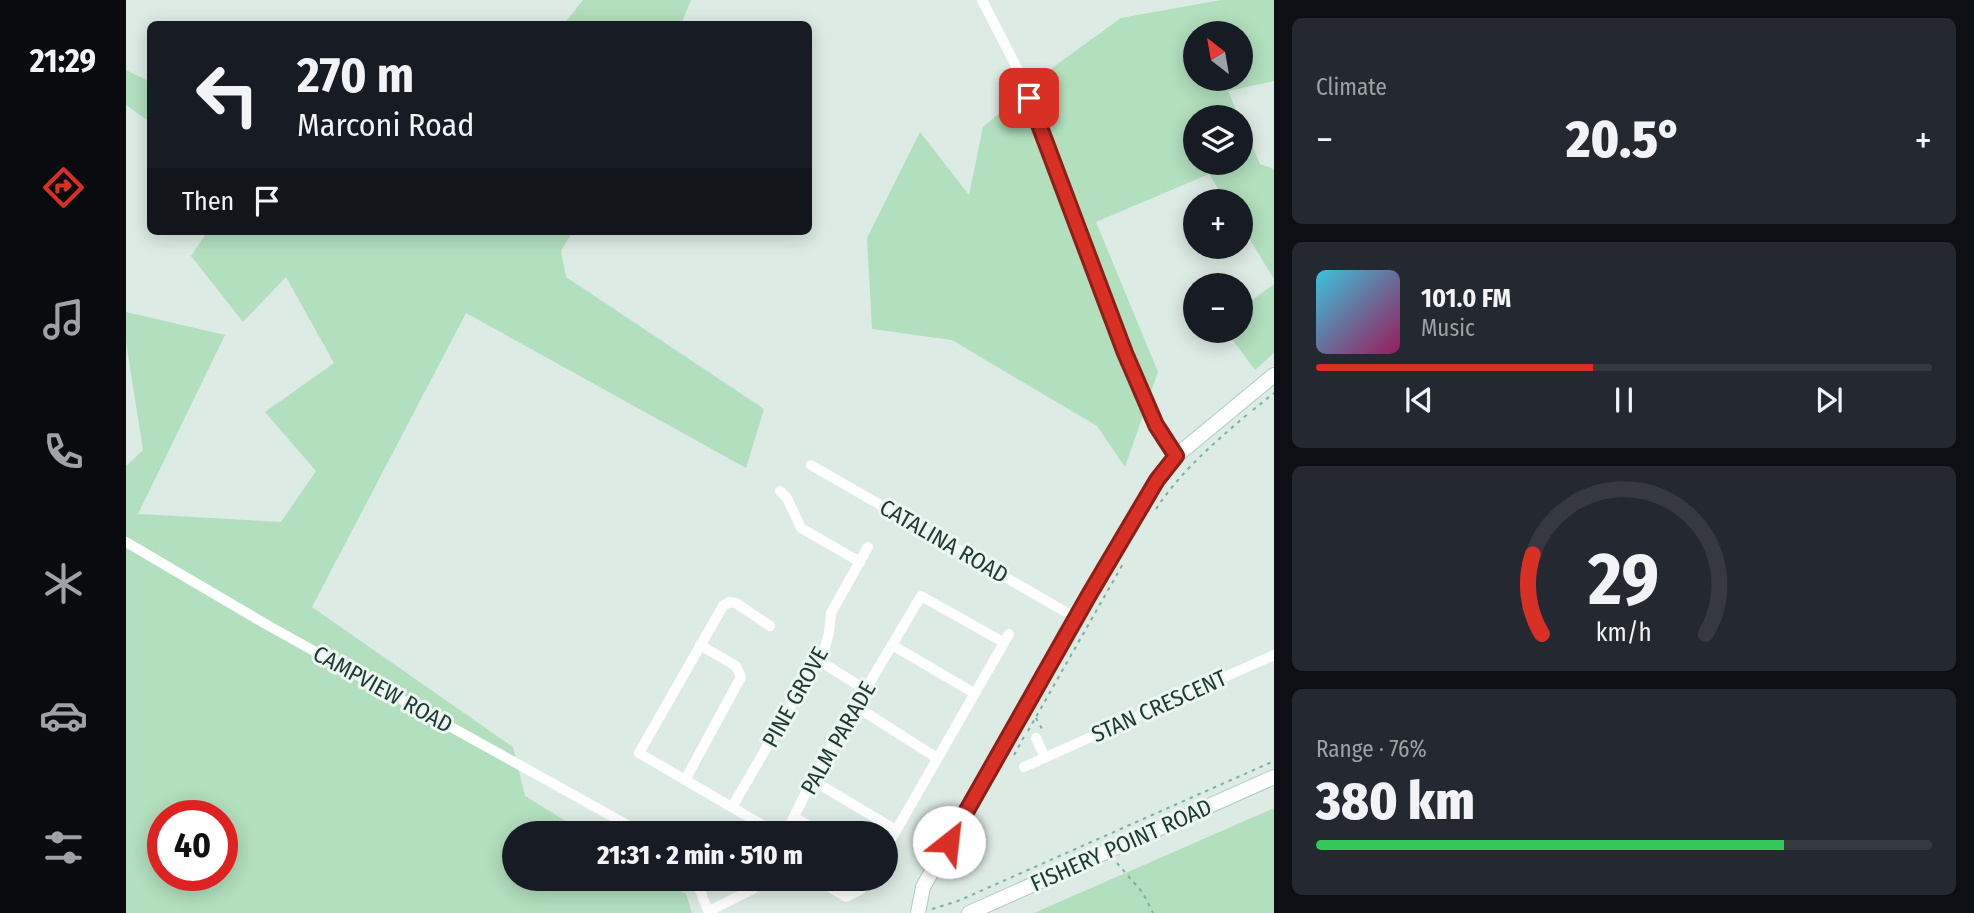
<!DOCTYPE html>
<meta charset="utf-8">
<style>
body{margin:0;font-family:"Fira Sans Condensed",sans-serif;background:#242831;color:#f1f3f6;height:100vh;display:flex;flex-direction:column;font-size:26px;white-space:nowrap}
*{box-sizing:border-box;margin:0}
p{font-size:23px;color:#9ea1a6}
.icon{flex:none;width:38px;height:38px;fill:none;stroke:currentColor;stroke-width:2;stroke-linecap:round;stroke-linejoin:round}
.map{position:relative;flex:1;overflow:hidden}
.details{display:flex;flex-direction:column;gap:18px;padding:18px;background:#0d0f14;width:700px}
.details>*{flex:none}
.top-card{position:absolute;left:21px;top:21px;width:665px;height:214px;border-radius:10px;box-shadow:0 4px 18px #0003;background:#171b24;color:#f1f3f6;overflow:hidden}
.needle{width:46px;rotate:329deg}
.buttons{position:absolute;left:1057px;top:21px;display:grid;gap:14px}
.buttons a{display:grid;place-items:center;width:70px;height:70px;border-radius:50%;background:#171b24;box-shadow:0 4px 18px #0003;font-size:35px}
.speed{position:absolute;left:21px;top:800px;display:flex;gap:14px;font-size:35px;font-weight:700;text-align:center}
.speed>*{display:grid;place-content:center;width:91px;height:91px;border-radius:50%;background:#171b24;box-shadow:0 4px 18px #0003;line-height:1}
.speed .limit{border:10px solid #d22;background:#fff;color:#111}
.pin{position:absolute;display:grid;place-items:center;width:60px;height:60px;color:#fff;margin:-30px;border-radius:14px;box-shadow:0 4px 10px #0006}
.me{position:absolute;width:77px;margin:-38px;rotate:29deg;stroke-linejoin:round;filter:drop-shadow(0 0 5px #0008)}
.turn{display:flex;align-items:center;gap:24px;height:147px;padding:0 35px;font-size:32px}
.turn .icon{width:91px;height:91px;stroke-width:2.5}
.turn b{display:block;font-size:49px;line-height:60px}
.then{display:flex;align-items:center;height:66px;padding:0 35px;background:#0003;gap:14px;font-size:26px}
.big{font-size:52px;font-weight:800;line-height:1.1}
.details .tile{flex:1;display:flex;flex-direction:column;justify-content:center;gap:10px;min-width:0;padding:0 24px;border-radius:10px;background:#242831}
.details .dial{align-items:center;gap:0}
.dial svg{height:182px;overflow:visible;fill:none;stroke:#363941;stroke-width:7;stroke-linecap:round;text-anchor:middle}
.dial text{fill:#f1f3f6;stroke:none}
.song{display:flex;align-items:center;gap:21px}
.cover{width:84px;height:84px;border-radius:10px;background:linear-gradient(135deg,hsl(190 70% 55%),hsl(330 70% 35%))}
.played{height:7px;border-radius:4px;background:linear-gradient(90deg,#d93025 45%,#363941 45%)}
.keys{display:flex;justify-content:space-around;direction:ltr}
.heat{display:flex;justify-content:space-between;align-items:center;font-size:38px;direction:ltr}
.charge{height:10px;border-radius:5px;background:linear-gradient(90deg,#34c759 76%,#363941 0)}
.trip{position:absolute;left:376px;top:821px;width:396px;height:70px;border-radius:35px;background:#171b24;box-shadow:0 4px 18px #0003;font-weight:800;line-height:70px;text-align:center}
main{display:flex;flex:1;min-height:0}
.tab-bar{display:flex;flex-direction:column;width:126px;justify-content:space-around;align-items:center;background:#090b0e;color:#9ea1a6}
.tab-bar .icon{width:49px;height:49px}
.tab-bar .on{color:#d93025}
.tab-bar b{font-size:32px;color:#f1f3f6}
.map>svg:first-child{display:block}
</style>
<main>
<nav class="tab-bar">
<b>21:29</b>
<svg class="icon on" aria-label="directions" viewBox="0 0 24 24"><path d="M12 3l9 9-9 9-9-9zM9 14v-3h6M13 9l2 2-2 2"/></svg>
<svg class="icon" aria-label="music" viewBox="0 0 24 24"><path d="M9 18V5l10-2v13"/><circle cx="6" cy="18" r="3"/><circle cx="16" cy="16" r="3"/></svg>
<svg class="icon" aria-label="phone" viewBox="0 0 24 24"><path d="M5 4h4l2 5-3 2q2 4 5 5l2-3 5 2v4C11 20 4 13 5 4z"/></svg>
<svg class="icon" aria-label="climate" viewBox="0 0 24 24"><path d="M12 3v18M4 7l16 10M4 17L20 7"/></svg>
<svg class="icon" aria-label="car" viewBox="0 0 24 24"><path d="M5 17H2v-5l4-1 3-4h7l3 4 3 1v5h-3M9 17h6M6 11h13"/><circle cx="7" cy="17" r="2"/><circle cx="17" cy="17" r="2"/></svg>
<svg class="icon" aria-label="filters" viewBox="0 0 24 24"><path d="M4 7h16M4 17h16"/><circle cx="9" cy="7" r="2"/><circle cx="15" cy="17" r="2"/></svg>
</nav>
<div class="map">
<svg width="1148" height="913" viewBox="0 0 1148 913">
<rect width="100%" height="100%" fill="#dcebe4"/>
<!-- green -->
<g fill="#b2dfbe" fill-rule="evenodd">
<path d="M 457,0 L 565,0 L 555,24 L 438,24 Z"/>
<path d="M 1095,0 L 1148,0 L 1148,81 L 1102,91 L 1113,117 L 1069,117 L 1069,163 L 1115,163 L 1115,121 L 1134,164 L 1148,169 L 1148,279 L 1115,225 L 1115,201 L 1100,201 L 1083,174 L 970,222 L 1032,372 L 999,467 L 971,426 L 826,340 L 746,329 L 741,238 L 794,132 L 843,195 L 857,127 L 930,65 L 995,18 ZM 1069,33 L 1115,33 L 1115,79 L 1069,79 Z"/>
<path d="M 0,70 L 24,82 L 24,122 L 0,105 Z"/>
<path d="M 82,231 L 447,231 L 435,251 L 440,277 L 638,409 L 620,468 L 340,313 L 186,607 L 387,747 L 399,796 L 459,833 L 388,833 L 388,878 L 534,879 L 560,894 L 566,913 L 0,913 L 0,466 L 17,450 L 0,342 L 0,312 L 99,335 L 12,514 L 155,522 L 190,471 L 139,412 L 208,363 L 160,277 L 117,322 L 65,256 ZM 37,816 L 96,816 L 96,875 L 37,875 Z"/>
<path d="M 1148,284 L 1148,353 L 1129,370 L 1100,331 L 1115,331 L 1115,308 Z"/>
<path d="M 1148,808 L 1148,913 L 908,913 Z"/>
</g>
<g fill="none" stroke-linecap="round" stroke-linejoin="round">
<!-- secondary casing -->
<g stroke="#aeccc1" stroke-width="16">
<g id="secondary">
<path d="M 792,913 L 797,887 L 950,618 L 1031,480 L 1050,456 L 1148,375"/>
<path d="M 843,913 L 1148,777"/>
</g>
</g>
<!-- path -->
<g stroke="#79b2a0" stroke-width="2" stroke-dasharray="3.5 5" stroke-linecap="butt">
<path d="M 1127,410 L 1148,393"/>
<path d="M 1030,509 C 1054,472 1089,442 1123,413"/>
<path d="M 910,718 L 916,729"/>
<path d="M 902,731 L 998,562"/>
<path d="M 888,755 L 899,735"/>
<path d="M 991,863 L 1017,893 L 1027,913"/>
<path d="M 806,909 L 832,901 L 1148,761"/>
</g>
<!-- street -->
<g stroke="#fff" stroke-width="10">
<path d="M 856,0 L 893,72 L 1017,396 L 1034,432 L 1050,456"/>
<path d="M 685,465 L 950,618"/>
<path d="M 654,491 L 661,498 L 675,528 L 734,562"/>
<path d="M 0,542 L 143,626 L 516,833"/>
<path d="M 644,626 L 610,603 L 603,602 L 597,606 L 513,753 L 650,833"/>
<path d="M 766,645 L 848,693"/>
<path d="M 692,660 L 740,690"/>
<path d="M 731,707 L 811,758"/>
<path d="M 910,738 L 919,758"/>
<path d="M 898,767 L 1148,655"/>
<path d="M 559,780 L 615,677 L 610,666 L 574,645"/>
<path d="M 686,780 L 770,830"/>
<path d="M 606,807 L 699,647 L 703,633 L 705,613 L 742,547"/>
<path d="M 668,817 L 696,833"/>
<path d="M 660,833 L 686,780 L 795,596 L 877,642"/>
<path d="M 760,848 L 883,634"/>
<path d="M 569,878 L 583,913"/>
<path d="M 689,878 L 720,897 L 735,889 L 741,878"/>
<path d="M 583,911 L 627,889 L 633,878"/>
</g>
<!-- secondary -->
<use href="#secondary" stroke="#fff" stroke-width="14"/>
</g>
<g fill="none" stroke-linecap="round" stroke-linejoin="round">
<!-- route casing -->
<g stroke="#8d1f18" stroke-width="18">
<path id="route" d="M 823,842 L 963,595 L 1031,480 L 1050,456 L 1030,425 L 999,353 L 903,98"/>
</g>
<!-- route -->
<use href="#route" stroke="#d93025" stroke-width="12"/>
</g>
<g text-anchor="middle" dominant-baseline="central" stroke-width="6" stroke-linejoin="round" paint-order="stroke">
<!-- street labels -->
<g font-size="23" fill="#1d3b33" stroke="#edf7f2">
<text transform="translate(818 541) rotate(30)">CATALINA ROAD</text>
<text transform="translate(257 689) rotate(29)">CAMPVIEW ROAD</text>
<text transform="translate(669 697) rotate(-61)">PINE GROVE</text>
<text transform="translate(1033 706) rotate(-24)">STAN CRESCENT</text>
<text transform="translate(712 738) rotate(-60)">PALM PARADE</text>
<text transform="translate(995 845) rotate(-24)">FISHERY POINT ROAD</text>
</g>
</g>
</svg>
<div class="buttons">
<a><svg class="needle" viewBox="-14 -14 28 28"><path d="M0-13l5 13h-10z" fill="#e53935"/><path d="M0 13l5-13h-10z" fill="#9ea1a6"/></svg></a>
<a><svg class="icon" aria-label="layers" viewBox="0 0 24 24"><path d="M12 4l9 5-9 5-9-5zM3 14l9 5 9-5"/></svg></a>
<a>+</a>
<a>−</a>
</div>
<div class="speed"><div class="limit">40</div></div>
<div class="pin" style="left:903px;top:98px;background:#d93025"><svg class="icon" aria-label="arrive" viewBox="0 0 24 24"><path d="M6 21V4h12l-3 4 3 4H6"/></svg></div>
<svg class="me" style="left:823px;top:842px" viewBox="-20 -20 40 40"><circle r="19" fill="#fff"/><path d="M0-13L10 11 0 6-10 11z" fill="#d93025"/></svg>
<div class="trip">21:31 · 2 min · 510 m</div>
<div class="top-card">
<div class="turn"><svg class="icon" aria-label="left" viewBox="0 0 24 24"><path d="M17 20v-9H6M10 6l-5 5 5 5"/></svg><div><b>270 m</b>Marconi Road</div></div>
<div class="then">Then<svg class="icon" aria-label="arrive" viewBox="0 0 24 24"><path d="M6 21V4h12l-3 4 3 4H6"/></svg></div>
</div>
</div>
<section class="details">
<div class="tile"><p>Climate</p>
<div class="heat"><a>−</a><b class="big">20.5°</b><a>+</a></div>
</div>
<div class="tile">
<div class="song"><i class="cover"></i><div><b>101.0 FM</b><p>Music</p></div></div>
<div class="played"></div>
<div class="keys"><svg class="icon" aria-label="previous" viewBox="0 0 24 24"><path d="M18 5L8 12l10 7zM5 5v14"/></svg><svg class="icon" aria-label="pause" viewBox="0 0 24 24"><path d="M8 5v14M16 5v14"/></svg><svg class="icon" aria-label="next" viewBox="0 0 24 24"><path d="M6 5l10 7-10 7zM19 5v14"/></svg></div>
</div>
<div class="tile dial"><svg viewBox="0 0 100 80">
<path d="M14 69A42 42 0 1 1 86 69"/>
<path d="M14 69A42 42 0 0 1 10 34" stroke="#d93025"/>
<text x="50" y="56" font-size="32" font-weight="700">29</text>
<text x="50" y="72" font-size="11">km/h</text>
</svg></div>
<div class="tile"><p>Range · 76%</p><b class="big">380 km</b><div class="charge"></div></div>
</section>
</main>
